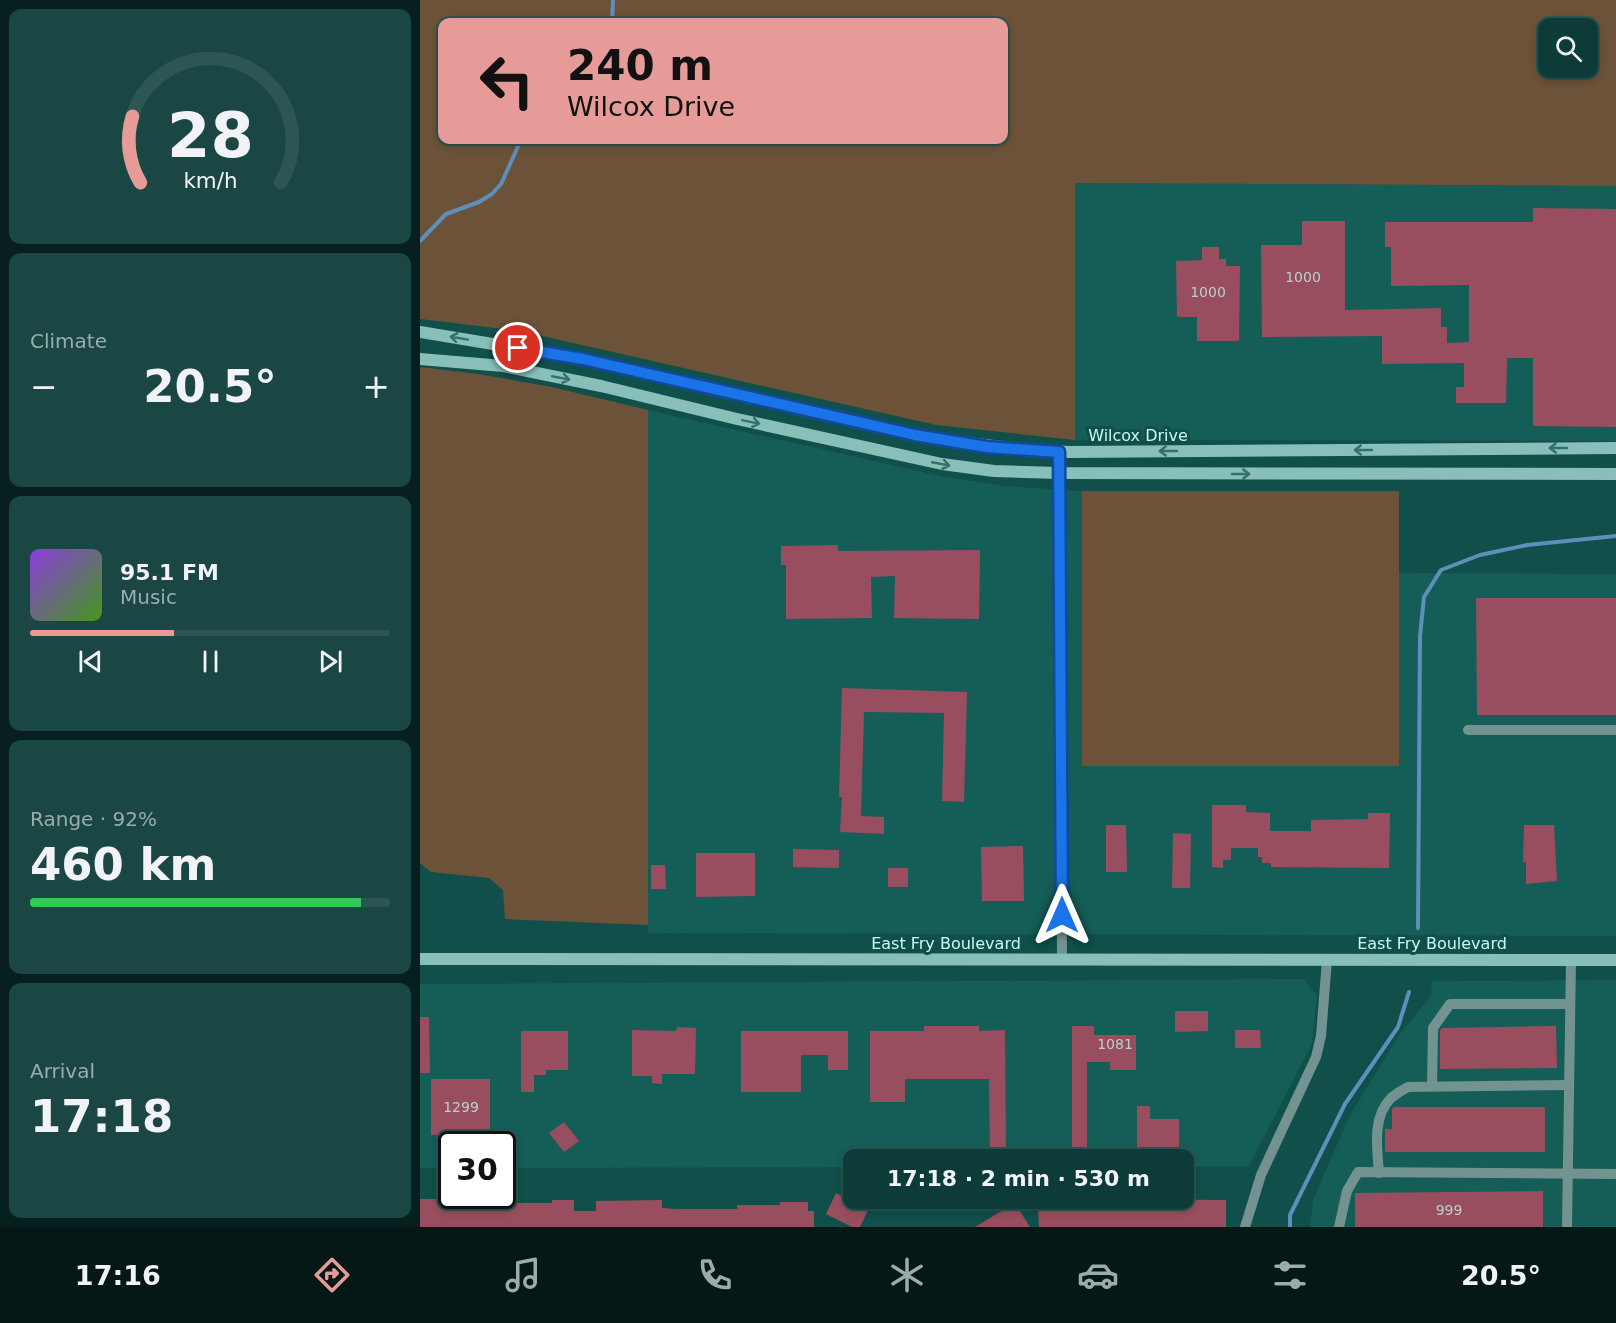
<!DOCTYPE html>
<meta charset="utf-8">
<style>
body{margin:0;font-family:"DejaVu Sans",sans-serif;background:#1a4643;color:#f1f3f6;height:100vh;display:flex;flex-direction:column;font-size:22px;white-space:nowrap}
*{box-sizing:border-box;margin:0}
p{font-size:20px;color:#9aadae}
.icon{flex:none;width:33px;height:33px;fill:none;stroke:currentColor;stroke-width:2;stroke-linecap:round;stroke-linejoin:round}
.map{position:relative;flex:1;overflow:hidden}
.side{display:flex;flex-direction:column;gap:9px;padding:9px;background:#07201f;width:420px}
.side>*{flex:none}
.hud{position:absolute;left:18px;top:18px;width:570px;height:126px;border-radius:12px;box-shadow:0 3px 9px #0003,0 0 0 2px #2c5553;background:#e69b98;color:#111;overflow:hidden}
.controls{position:absolute;left:1118px;top:18px;display:grid;gap:12px}
.controls a{display:grid;place-items:center;width:60px;height:60px;border-radius:12px;background:#0c3b38;box-shadow:0 3px 9px #0003,0 0 0 2px #2c5553;font-size:30px}
.speed{position:absolute;left:18px;top:1131px;display:flex;gap:12px;font-size:30px;font-weight:700;text-align:center}
.speed>*{display:grid;place-content:center;width:78px;height:78px;border-radius:50%;background:#0c3b38;box-shadow:0 3px 9px #0003,0 0 0 2px #2c5553;line-height:1}
.speed .limit{border:3px solid #111;border-radius:9px;background:#fff;color:#111}
.pin{position:absolute;display:grid;place-items:center;width:51px;height:51px;color:#fff;margin:-26px;border:3px solid #fff;border-radius:50%;box-shadow:0 2px 6px #0007}
.me{position:absolute;width:66px;margin:-33px;rotate:0deg;stroke-linejoin:round;filter:drop-shadow(0 0 4px #0008)}
.turn{display:flex;align-items:center;gap:21px;height:126px;padding:0 30px;font-size:27px}
.turn .icon{width:78px;height:78px;stroke-width:2.5}
.turn b{display:block;font-size:42px;line-height:51px}
.big{font-size:45px;font-weight:600;line-height:1.1}
.side .widget{flex:1;display:flex;flex-direction:column;justify-content:center;gap:9px;min-width:0;padding:0 21px;border-radius:12px;background:#1a4643}
.side .dial{align-items:center;gap:0}
.dial svg{height:156px;overflow:visible;fill:none;stroke:#2c5553;stroke-width:7;stroke-linecap:round;text-anchor:middle}
.dial text{fill:#f1f3f6;stroke:none}
.song{display:flex;align-items:center;gap:18px}
.cover{width:72px;height:72px;border-radius:9px;background:linear-gradient(135deg,hsl(270 70% 55%),hsl(100 70% 35%))}
.played{height:6px;border-radius:3px;background:linear-gradient(90deg,#e69b98 40%,#2c5553 40%)}
.keys{display:flex;justify-content:space-around;direction:ltr}
.heat{display:flex;justify-content:space-between;align-items:center;font-size:33px;direction:ltr}
.charge{height:9px;border-radius:4px;background:linear-gradient(90deg,#34c759 92%,#2c5553 0)}
.trip{position:absolute;left:423px;top:1149px;width:351px;height:60px;border-radius:12px;background:#0c3b38;box-shadow:0 3px 9px #0003,0 0 0 2px #2c5553;font-weight:600;line-height:60px;text-align:center}
.tabs{display:flex;height:96px;justify-content:space-around;align-items:center;background:#051816;color:#9aadae}
.tabs .icon{width:42px;height:42px}
.tabs .on{color:#e69b98}
.tabs b{font-size:27px;color:#f1f3f6}
main{display:flex;flex:1;min-height:0}
.map>svg:first-child{display:block}
</style>
<main>
<section class="side">
<div class="widget dial"><svg viewBox="0 0 100 80">
<path d="M14 69A42 42 0 1 1 86 69"/>
<path d="M14 69A42 42 0 0 1 10 35" stroke="#e69b98"/>
<text x="50" y="56" font-size="32" font-weight="700">28</text>
<text x="50" y="72" font-size="11">km/h</text>
</svg></div>
<div class="widget"><p>Climate</p>
<div class="heat"><a>−</a><b class="big">20.5°</b><a>+</a></div>
</div>
<div class="widget">
<div class="song"><i class="cover"></i><div><b>95.1 FM</b><p>Music</p></div></div>
<div class="played"></div>
<div class="keys"><svg class="icon" aria-label="previous" viewBox="0 0 24 24"><path d="M18 5L8 12l10 7zM5 5v14"/></svg><svg class="icon" aria-label="pause" viewBox="0 0 24 24"><path d="M8 5v14M16 5v14"/></svg><svg class="icon" aria-label="next" viewBox="0 0 24 24"><path d="M6 5l10 7-10 7zM19 5v14"/></svg></div>
</div>
<div class="widget"><p>Range · 92%</p><b class="big">460 km</b><div class="charge"></div></div>
<div class="widget"><p>Arrival</p><b class="big">17:18</b></div>
</section>
<div class="map">
<svg width="1196" height="1227" viewBox="0 0 1196 1227">
<rect width="100%" height="100%" fill="#104f4a"/>
<!-- built -->
<g fill="#155d57">
<path d="M 655,183 L 1196,186 L 1196,441 L 655,440 Z"/>
<path d="M 228,410 L 525,477 L 585,486 L 662,491 L 662,765 L 979,766 L 979,573 L 1196,574 L 1196,936 L 228,933 Z"/>
<path d="M 883,979 L 897,995 L 892,1044 L 829,1166 L 764,1167 L 764,1160 L 434,1160 L 433,1167 L 83,1168 L 82,1144 L 32,1144 L 31,1168 L 0,1168 L 0,984 Z"/>
<path d="M 1196,980 L 1196,1227 L 890,1227 L 893,1200 L 930,1115 L 979,1035 L 1011,996 L 1012,981 Z"/>
</g>
<!-- green -->
<g fill="#6b5238" fill-rule="evenodd">
<path d="M 0,0 L 1196,0 L 1196,186 L 655,183 L 655,440 L 516,425 L 100,331 L 0,319 ZM 22,22 L 584,22 L 584,140 L 22,140 ZM 1128,28 L 1167,28 L 1167,68 L 1128,68 Z"/>
<path d="M 0,367 L 58,374 L 132,387 L 228,410 L 228,925 L 85,919 L 83,890 L 69,878 L 11,872 L 0,863 Z"/>
<rect x="662" y="491" width="317" height="275"/>
</g>
<g fill="none" stroke-linecap="round" stroke-linejoin="round">
<!-- stream -->
<g stroke="#5e8fba" stroke-width="4">
<path d="M 192,22 L 193,0"/>
<path d="M 0,241 L 26,214 L 59,202 L 72,194 L 81,184 L 101,140"/>
<path d="M 998,928 L 1000,636 L 1004,597 L 1021,570 L 1060,555 L 1107,545 L 1196,536"/>
<path d="M 870,1227 L 870,1215 L 925,1104 L 978,1027 L 989,992"/>
</g>
</g>
<!-- building -->
<g fill="#994e5f">
<path d="M 1113,208 L 1196,209 L 1196,427 L 1113,426 L 1113,358 L 1087,358 L 1086,403 L 1036,403 L 1036,387 L 1044,387 L 1044,363 L 962,364 L 962,336 L 842,337 L 841,245 L 882,245 L 882,221 L 925,221 L 925,310 L 1021,308 L 1021,327 L 1027,327 L 1027,343 L 1049,342 L 1049,285 L 971,286 L 971,247 L 965,247 L 965,222 L 1113,222 Z"/>
<path d="M 782,247 L 799,247 L 799,259 L 806,259 L 806,266 L 820,266 L 819,341 L 777,341 L 777,317 L 757,317 L 756,261 L 782,260 Z"/>
<path d="M 418,545 L 418,551 L 560,550 L 559,619 L 474,618 L 475,576 L 451,577 L 452,618 L 366,619 L 366,565 L 361,565 L 361,546 Z"/>
<path d="M 1056,598 L 1196,598 L 1196,715 L 1057,715 Z"/>
<path d="M 422,688 L 547,692 L 544,802 L 522,801 L 524,713 L 444,712 L 441,816 L 464,817 L 464,834 L 420,832 L 422,797 L 419,797 Z"/>
<path d="M 792,805 L 826,805 L 826,812 L 850,813 L 850,831 L 891,831 L 891,820 L 948,819 L 948,813 L 970,813 L 969,868 L 851,867 L 851,863 L 842,863 L 842,857 L 838,857 L 838,848 L 811,848 L 811,860 L 803,860 L 803,868 L 792,867 Z"/>
<path d="M 686,825 L 706,825 L 707,872 L 686,872 Z"/>
<path d="M 1104,825 L 1134,825 L 1137,881 L 1106,884 L 1106,862 L 1103,862 Z"/>
<path d="M 753,833 L 771,834 L 770,888 L 752,888 Z"/>
<path d="M 603,846 L 604,901 L 562,901 L 561,847 Z"/>
<path d="M 373,849 L 419,850 L 419,868 L 373,867 Z"/>
<path d="M 276,853 L 335,853 L 335,896 L 276,897 Z"/>
<path d="M 231,865 L 245,865 L 246,889 L 231,889 Z"/>
<rect x="468" y="868" width="20" height="19"/>
<path d="M 755,1011 L 788,1011 L 788,1031 L 755,1032 Z"/>
<path d="M 0,1017 L 9,1017 L 10,1073 L 0,1073 Z"/>
<path d="M 504,1026 L 559,1026 L 559,1031 L 585,1030 L 586,1160 L 570,1160 L 569,1079 L 485,1079 L 485,1102 L 450,1102 L 450,1031 L 504,1031 Z"/>
<path d="M 652,1026 L 674,1026 L 674,1035 L 716,1035 L 716,1070 L 690,1070 L 690,1062 L 667,1062 L 667,1160 L 652,1160 Z"/>
<path d="M 1136,1026 L 1137,1068 L 1020,1069 L 1020,1030 L 1023,1028 Z"/>
<path d="M 257,1027 L 276,1028 L 275,1074 L 242,1074 L 242,1084 L 232,1083 L 232,1076 L 212,1076 L 212,1030 L 256,1031 Z"/>
<path d="M 815,1030 L 840,1030 L 841,1048 L 815,1048 Z"/>
<path d="M 101,1031 L 148,1031 L 148,1070 L 126,1070 L 126,1075 L 114,1075 L 114,1092 L 101,1092 Z"/>
<path d="M 321,1031 L 428,1031 L 428,1070 L 408,1070 L 408,1055 L 381,1055 L 381,1092 L 321,1092 Z"/>
<rect x="11" y="1079" width="59" height="56"/>
<path d="M 717,1106 L 730,1106 L 730,1119 L 759,1119 L 759,1160 L 717,1160 Z"/>
<path d="M 974,1107 L 1125,1107 L 1125,1152 L 965,1152 L 965,1129 L 972,1129 L 972,1109 Z"/>
<path d="M 144,1122 L 159,1141 L 144,1152 L 129,1133 Z"/>
<path d="M 1123,1191 L 1123,1227 L 935,1227 L 935,1193 Z"/>
<path d="M 416,1193 L 434,1202 L 436,1198 L 454,1198 L 440,1227 L 432,1227 L 406,1214 Z"/>
<path d="M 636,1198 L 653,1198 L 654,1206 L 695,1205 L 695,1199 L 806,1200 L 806,1227 L 619,1227 L 618,1207 L 637,1207 Z"/>
<path d="M 0,1199 L 20,1199 L 20,1204 L 60,1204 L 60,1210 L 83,1210 L 83,1203 L 132,1203 L 132,1200 L 154,1200 L 154,1211 L 176,1211 L 176,1201 L 242,1200 L 242,1208 L 256,1209 L 317,1209 L 317,1205 L 360,1205 L 360,1202 L 388,1202 L 388,1211 L 394,1211 L 394,1227 L 0,1227 Z"/>
<path d="M 595,1203 L 610,1227 L 555,1227 Z"/>
</g>
<g fill="none" stroke-linecap="round" stroke-linejoin="round">
<!-- street -->
<g stroke="#72938f" stroke-width="10">
<path d="M 639,452 L 642,959"/>
<path d="M 1048,730 L 1196,730"/>
<path d="M 1012,1086 L 1013,1028 L 1030,1004 L 1150,1004"/>
<path d="M 959,1173 C 957,1148 952,1117 971,1098 C 976,1094 982,1090 988,1087 L 1148,1085"/>
<path d="M 825,1227 L 841,1175 L 896,1057 L 901,1036 L 907,960"/>
<path d="M 919,1227 L 927,1191 L 938,1172 L 1196,1174"/>
<path d="M 1147,1227 L 1151,960"/>
</g>
<!-- secondary -->
<g stroke="#89bfb9" stroke-width="12">
<path d="M 0,332 L 163,359 L 495,435 C 548,445 596,449 649,452 L 1196,448"/>
<path d="M 0,359 L 83,366 L 181,386 L 317,419 L 522,464 L 574,471 L 638,473 L 1196,474"/>
<path d="M 0,959 L 1196,960"/>
</g>
</g>
<!-- one-way arrows -->
<defs><path id="oneway-shaft" d="M-6 0H5M1.5-3L5.5 0L1.5 3" fill="none" stroke-width="1.6" stroke-linecap="round" stroke-linejoin="round" transform="scale(1.5)"/></defs>
<g stroke="#34716b">
<use href="#oneway-shaft" transform="translate(39 338) rotate(-170)"/>
<use href="#oneway-shaft" transform="translate(141 378) rotate(11)"/>
<use href="#oneway-shaft" transform="translate(331 422) rotate(12)"/>
<use href="#oneway-shaft" transform="translate(1138 448) rotate(180)"/>
<use href="#oneway-shaft" transform="translate(943 450) rotate(180)"/>
<use href="#oneway-shaft" transform="translate(748 451) rotate(180)"/>
<use href="#oneway-shaft" transform="translate(521 464) rotate(11)"/>
<use href="#oneway-shaft" transform="translate(821 474)"/>
</g>
<g fill="none" stroke-linecap="round" stroke-linejoin="round">
<!-- route casing -->
<g stroke="#114b97" stroke-width="15">
<path id="route" d="M 98,348 L 163,359 L 495,435 L 567,447 L 639,452 L 642,915"/>
</g>
<!-- route -->
<use href="#route" stroke="#1a73e8" stroke-width="10"/>
</g>
<g text-anchor="middle" dominant-baseline="central" stroke-width="6" stroke-linejoin="round" paint-order="stroke">
<!-- number labels -->
<g font-size="14" fill="#bccecd">
<text x="883" y="277">1000</text>
<text x="788" y="292">1000</text>
<text x="695" y="1044">1081</text>
<text x="41" y="1107">1299</text>
<text x="1029" y="1210">999</text>
</g>
<!-- street labels -->
<g font-size="16" fill="#c7f8f2" stroke="#104f4a">
<text x="718" y="435">Wilcox Drive</text>
<text x="526" y="943">East Fry Boulevard</text>
<text x="1012" y="943">East Fry Boulevard</text>
</g>
</g>
</svg>
<div class="controls">
<a><svg class="icon" aria-label="search" viewBox="0 0 24 24"><circle cx="10" cy="10" r="6"/><path d="M15 15l6 6"/></svg></a>
</div>
<div class="speed"><div class="limit">30</div></div>
<div class="pin" style="left:98px;top:348px;background:#d93025"><svg class="icon" aria-label="arrive" viewBox="0 0 24 24"><path d="M6 21V4h12l-3 4 3 4H6"/></svg></div>
<svg class="me" style="left:642px;top:915px" viewBox="-20 -20 40 40"><path d="M0-17L14 15 0 8-14 15z" fill="#1a73e8" stroke="#fff" stroke-width="4"/></svg>
<div class="trip">17:18 · 2 min · 530 m</div>
<div class="hud">
<div class="turn"><svg class="icon" aria-label="left" viewBox="0 0 24 24"><path d="M17 20v-9H6M10 6l-5 5 5 5"/></svg><div><b>240 m</b>Wilcox Drive</div></div>
</div>
</div>
</main>
<nav class="tabs">
<b>17:16</b>
<svg class="icon on" aria-label="directions" viewBox="0 0 24 24"><path d="M12 3l9 9-9 9-9-9zM9 14v-3h6M13 9l2 2-2 2"/></svg>
<svg class="icon" aria-label="music" viewBox="0 0 24 24"><path d="M9 18V5l10-2v13"/><circle cx="6" cy="18" r="3"/><circle cx="16" cy="16" r="3"/></svg>
<svg class="icon" aria-label="phone" viewBox="0 0 24 24"><path d="M5 4h4l2 5-3 2q2 4 5 5l2-3 5 2v4C11 20 4 13 5 4z"/></svg>
<svg class="icon" aria-label="climate" viewBox="0 0 24 24"><path d="M12 3v18M4 7l16 10M4 17L20 7"/></svg>
<svg class="icon" aria-label="car" viewBox="0 0 24 24"><path d="M5 17H2v-5l4-1 3-4h7l3 4 3 1v5h-3M9 17h6M6 11h13"/><circle cx="7" cy="17" r="2"/><circle cx="17" cy="17" r="2"/></svg>
<svg class="icon" aria-label="filters" viewBox="0 0 24 24"><path d="M4 7h16M4 17h16"/><circle cx="9" cy="7" r="2"/><circle cx="15" cy="17" r="2"/></svg>
<b>20.5°</b>
</nav>
